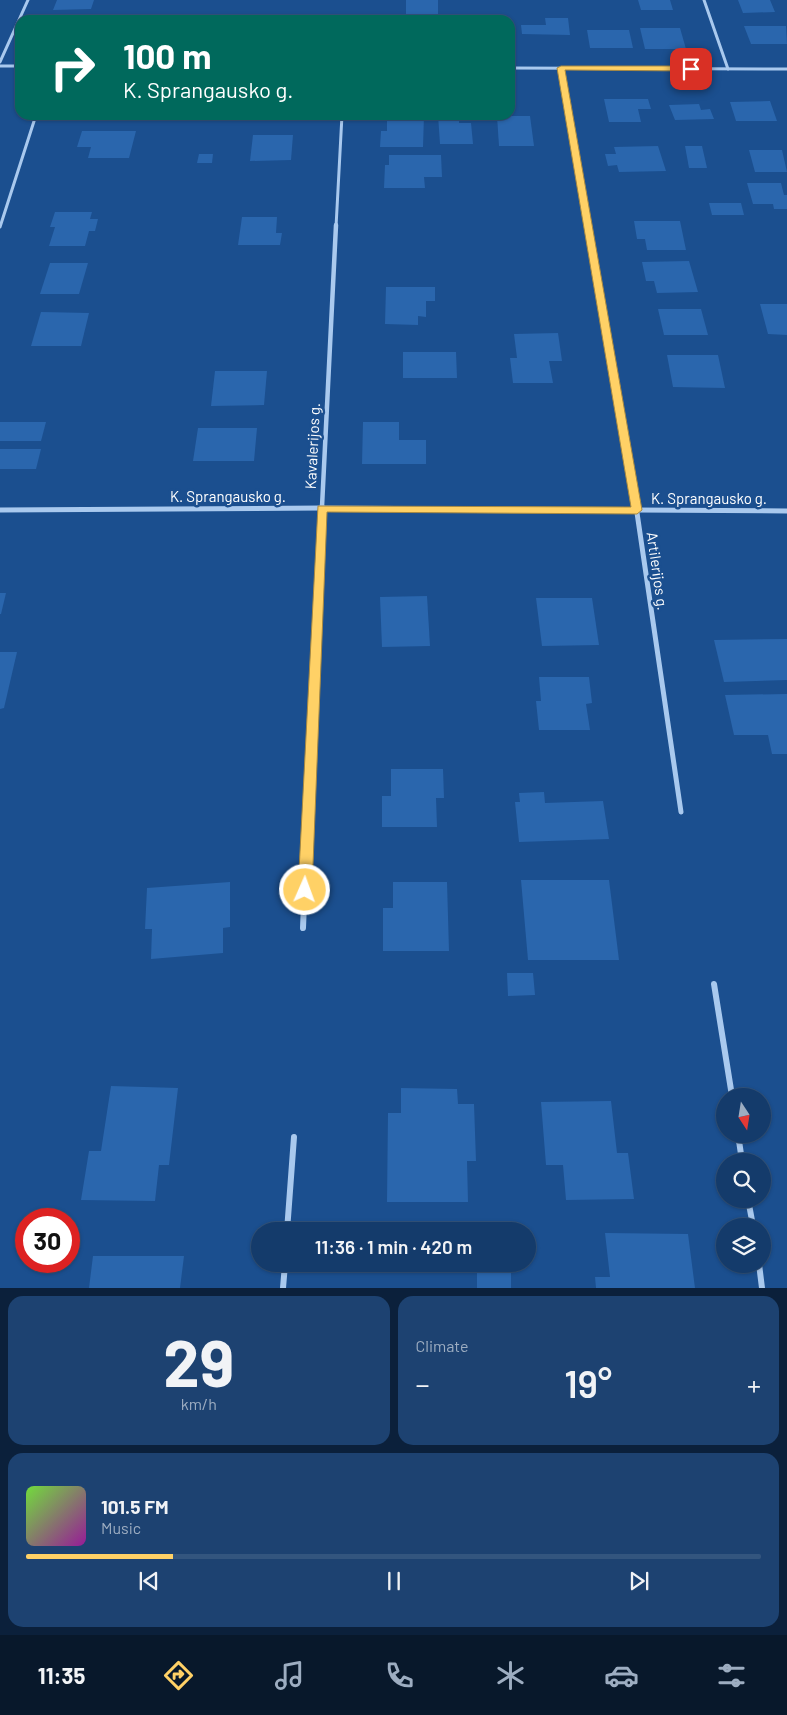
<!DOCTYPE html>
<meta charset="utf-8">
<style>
body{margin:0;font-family:Barlow,sans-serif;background:#1d4271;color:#f1f3f6;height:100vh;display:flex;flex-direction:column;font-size:19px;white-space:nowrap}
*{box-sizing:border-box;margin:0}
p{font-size:16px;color:#9dadc1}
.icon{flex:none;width:28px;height:28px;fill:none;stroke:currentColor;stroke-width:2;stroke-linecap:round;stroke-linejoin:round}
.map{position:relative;height:1288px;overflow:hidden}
.sheet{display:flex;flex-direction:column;gap:8px;padding:8px;background:#0b203b;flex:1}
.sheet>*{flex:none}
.top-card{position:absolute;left:15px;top:15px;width:500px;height:105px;border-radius:15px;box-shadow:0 1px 4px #0004,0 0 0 1px #33557e;background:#00695c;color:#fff;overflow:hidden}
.needle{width:32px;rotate:168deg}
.buttons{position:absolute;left:716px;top:1088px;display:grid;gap:10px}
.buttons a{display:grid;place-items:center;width:55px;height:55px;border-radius:50%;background:#143b6b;box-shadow:0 1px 4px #0004,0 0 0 1px #33557e;font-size:25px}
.speed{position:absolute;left:15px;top:1208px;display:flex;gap:10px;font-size:25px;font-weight:700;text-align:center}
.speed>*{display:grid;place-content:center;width:65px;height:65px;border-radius:50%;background:#143b6b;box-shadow:0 1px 4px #0004,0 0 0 1px #33557e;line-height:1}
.speed .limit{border:8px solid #d22;background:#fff;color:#111}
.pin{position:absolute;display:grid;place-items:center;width:42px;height:42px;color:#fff;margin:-21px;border-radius:10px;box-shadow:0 2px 8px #0006}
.me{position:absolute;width:55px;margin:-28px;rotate:2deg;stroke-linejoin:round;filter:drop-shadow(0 0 4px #0008)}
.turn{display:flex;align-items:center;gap:18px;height:105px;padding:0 25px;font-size:22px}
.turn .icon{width:65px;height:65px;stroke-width:2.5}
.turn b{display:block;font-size:35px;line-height:42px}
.big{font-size:38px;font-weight:600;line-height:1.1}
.sheet .card{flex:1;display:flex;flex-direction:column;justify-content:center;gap:8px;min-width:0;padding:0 18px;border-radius:15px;background:#1d4271}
.sheet .dial{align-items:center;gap:0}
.dial b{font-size:65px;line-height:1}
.song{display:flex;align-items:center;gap:15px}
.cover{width:60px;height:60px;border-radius:8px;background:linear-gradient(135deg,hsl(100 70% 55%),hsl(300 70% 35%))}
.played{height:5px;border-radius:2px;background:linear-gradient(90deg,#ffd166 20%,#33557e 20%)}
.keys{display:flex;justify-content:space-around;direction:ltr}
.heat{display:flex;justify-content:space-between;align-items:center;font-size:28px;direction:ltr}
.sheet .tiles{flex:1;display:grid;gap:8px;grid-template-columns:1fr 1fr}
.card:last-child{grid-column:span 2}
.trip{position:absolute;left:251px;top:1222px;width:285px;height:50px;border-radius:25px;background:#143b6b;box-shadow:0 1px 4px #0004,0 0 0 1px #33557e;font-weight:600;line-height:50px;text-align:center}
.tabs{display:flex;height:80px;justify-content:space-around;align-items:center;background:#08182b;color:#9dadc1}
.tabs .icon{width:35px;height:35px}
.tabs .current{color:#ffd166}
.tabs b{font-size:22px;color:#f1f3f6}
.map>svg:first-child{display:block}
</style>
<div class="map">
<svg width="787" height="1288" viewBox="0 0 787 1288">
<rect width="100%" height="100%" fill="#1b4f8f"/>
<!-- building -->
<g fill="#2a66ad">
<path d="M 57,0 L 94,0 L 91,9 L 53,10 Z"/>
<rect x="406" y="0" width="32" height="20"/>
<path d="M 638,0 L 670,0 L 673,10 L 641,10 Z"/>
<path d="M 738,0 L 770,0 L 775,12 L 743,13 Z"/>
<path d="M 545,18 L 568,18 L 570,35 L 522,34 L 521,25 L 546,25 Z"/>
<path d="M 744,26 L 786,26 L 787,44 L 751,44 Z"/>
<path d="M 640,28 L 680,28 L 686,49 L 645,49 Z"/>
<path d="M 587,30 L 629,30 L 633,48 L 590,48 Z"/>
<path d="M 604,99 L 648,99 L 651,109 L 638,109 L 641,122 L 609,122 Z"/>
<path d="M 770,101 L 777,121 L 736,121 L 730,102 Z"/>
<path d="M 699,104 L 701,110 L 710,109 L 714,119 L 675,120 L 669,105 Z"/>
<path d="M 233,115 L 274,115 L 274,118 L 232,118 Z"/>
<path d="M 387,115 L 424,115 L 423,147 L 380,147 L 381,131 L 387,131 Z"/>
<path d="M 438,115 L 459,115 L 459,123 L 471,123 L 473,144 L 440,144 Z"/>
<path d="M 497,116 L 530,116 L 534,146 L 499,146 Z"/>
<path d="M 82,131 L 136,131 L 129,158 L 88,158 L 91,147 L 77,147 Z"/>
<path d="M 253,135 L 293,135 L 291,160 L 250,161 Z"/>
<path d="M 658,146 L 666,171 L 619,172 L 617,165 L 608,166 L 605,154 L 616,154 L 614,147 Z"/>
<path d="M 685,146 L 702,146 L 707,168 L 689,168 Z"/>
<path d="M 749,150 L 782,150 L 787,172 L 755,172 Z"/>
<path d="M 199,154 L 213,154 L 212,163 L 197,163 Z"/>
<path d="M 389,155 L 441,155 L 442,177 L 424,177 L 425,188 L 384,188 L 385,165 L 389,165 Z"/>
<path d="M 747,183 L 781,183 L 784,195 L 787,195 L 787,209 L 774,209 L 773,204 L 753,204 Z"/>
<path d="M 709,203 L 741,203 L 744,215 L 712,215 Z"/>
<path d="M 55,212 L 92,212 L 90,219 L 98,219 L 95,231 L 89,231 L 85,246 L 49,246 L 55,227 L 50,227 Z"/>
<path d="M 242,217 L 277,217 L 276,233 L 282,233 L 280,245 L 238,245 Z"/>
<path d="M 634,221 L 680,221 L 686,250 L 647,250 L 645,239 L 637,239 Z"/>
<path d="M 689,261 L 698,292 L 657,293 L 654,281 L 646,281 L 642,262 Z"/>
<path d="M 50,263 L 88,263 L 79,294 L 40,294 Z"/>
<path d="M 386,287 L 435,287 L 435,301 L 426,301 L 426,317 L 418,316 L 418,325 L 385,324 Z"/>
<path d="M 760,304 L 787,304 L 787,335 L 768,334 Z"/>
<path d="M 658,309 L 701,309 L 708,335 L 664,335 Z"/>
<path d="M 41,312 L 89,313 L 81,346 L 31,346 Z"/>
<path d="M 558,333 L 562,361 L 549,361 L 553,383 L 513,383 L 510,358 L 517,358 L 514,334 Z"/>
<path d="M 403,352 L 456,352 L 457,378 L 403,378 Z"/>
<path d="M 667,355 L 718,355 L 725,388 L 673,387 Z"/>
<path d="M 215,371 L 267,371 L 264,405 L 211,406 Z"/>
<path d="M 0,422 L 46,422 L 41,441 L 0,441 Z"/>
<path d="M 363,422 L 399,422 L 399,440 L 426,440 L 426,464 L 362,464 Z"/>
<path d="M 198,428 L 257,428 L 254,461 L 193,461 Z"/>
<path d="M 0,449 L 41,449 L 36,469 L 0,469 Z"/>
<path d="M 0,593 L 6,593 L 1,614 L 0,614 Z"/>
<path d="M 427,596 L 430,646 L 382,647 L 380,597 Z"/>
<path d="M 536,598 L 592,598 L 599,645 L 542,646 Z"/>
<path d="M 787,639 L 787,680 L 724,682 L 714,640 Z"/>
<path d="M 0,652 L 17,652 L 4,708 L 0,709 Z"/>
<path d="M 539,677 L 589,677 L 592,703 L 586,704 L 590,730 L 539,730 L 536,701 L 541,701 Z"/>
<path d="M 787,694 L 787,754 L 772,754 L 768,735 L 734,735 L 725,695 Z"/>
<path d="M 391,769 L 443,769 L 444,798 L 436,798 L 437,827 L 382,827 L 382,796 L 391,796 Z"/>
<path d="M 544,792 L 545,803 L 603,801 L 609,839 L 519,842 L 515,802 L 520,802 L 519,793 Z"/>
<path d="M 521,880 L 609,880 L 619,960 L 528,960 Z"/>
<path d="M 230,882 L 230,927 L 223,928 L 223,953 L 151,959 L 152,929 L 145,929 L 147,888 Z"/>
<path d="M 393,882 L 447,882 L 449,951 L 383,951 L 383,908 L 393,908 Z"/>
<path d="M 507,973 L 533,973 L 535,995 L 508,996 Z"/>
<path d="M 111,1086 L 178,1088 L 169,1165 L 159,1165 L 155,1201 L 81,1200 L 89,1151 L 101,1151 Z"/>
<path d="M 401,1088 L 457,1089 L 458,1104 L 474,1104 L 476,1161 L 467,1161 L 468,1202 L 387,1202 L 388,1113 L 401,1113 Z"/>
<path d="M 611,1101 L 617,1153 L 628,1153 L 634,1199 L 566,1200 L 563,1165 L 546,1165 L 541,1102 Z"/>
<path d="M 605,1233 L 688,1234 L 695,1288 L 596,1288 L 595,1277 L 610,1277 Z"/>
<path d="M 93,1256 L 184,1256 L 180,1288 L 89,1288 Z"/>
<rect x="477" y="1264" width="34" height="24"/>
</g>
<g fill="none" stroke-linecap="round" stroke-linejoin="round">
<!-- street-far3 -->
<g stroke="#a9c9ee" stroke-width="3">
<path d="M 704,0 L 728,69"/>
<path d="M 0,62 L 28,0"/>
<path d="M 0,66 L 20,66"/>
<path d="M 510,68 L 787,69"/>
<path d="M 561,68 L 588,227"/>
<path d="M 0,227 L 36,115"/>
<path d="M 336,227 L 342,115"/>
</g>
<!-- street-far2 -->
<g stroke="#a9c9ee" stroke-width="4.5">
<path d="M 588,225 L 637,507"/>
<path d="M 322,507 L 336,225"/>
</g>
<!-- street-far1 -->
<g stroke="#a9c9ee" stroke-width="5">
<path d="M 636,506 L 681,812"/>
<path d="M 0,510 L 322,508 L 787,511"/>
<path d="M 306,856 L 322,506"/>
</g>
<!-- street -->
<g stroke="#a9c9ee" stroke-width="6">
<path d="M 303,928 L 306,854"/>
<path d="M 714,984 L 732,1096"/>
<path d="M 738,1134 L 742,1161"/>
<path d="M 748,1199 L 753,1226"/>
<path d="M 287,1231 L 294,1137"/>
<path d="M 759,1264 L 762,1288"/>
<path d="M 283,1288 L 285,1264"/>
</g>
</g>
<!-- route -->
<path fill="#ffd166" stroke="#a68842" d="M 561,66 L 691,66 L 695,69 L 691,71 L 565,70 L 642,510 L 637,514 L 327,512 L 312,890 L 310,894 L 305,896 L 300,894 L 298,890 L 318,506 L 631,507 L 557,68 Z"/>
<g text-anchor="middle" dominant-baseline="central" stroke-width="5" stroke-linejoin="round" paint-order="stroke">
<!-- street labels -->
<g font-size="15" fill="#fff" stroke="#1b4f8f">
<text transform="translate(312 446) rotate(-87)">Kavalerijos g.</text>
<text x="228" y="496">K. Sprangausko g.</text>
<text x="709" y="498">K. Sprangausko g.</text>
<text transform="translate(658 571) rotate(82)">Artilerijos g.</text>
</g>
</g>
</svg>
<div class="buttons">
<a><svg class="needle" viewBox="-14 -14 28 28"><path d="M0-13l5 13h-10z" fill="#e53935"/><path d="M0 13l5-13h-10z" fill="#9dadc1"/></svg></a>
<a><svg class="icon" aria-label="search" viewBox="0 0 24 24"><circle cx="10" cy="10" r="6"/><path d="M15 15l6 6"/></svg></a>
<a><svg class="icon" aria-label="layers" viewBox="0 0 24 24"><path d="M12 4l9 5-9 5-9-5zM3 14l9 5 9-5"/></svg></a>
</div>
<div class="speed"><div class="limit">30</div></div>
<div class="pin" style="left:691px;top:69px;background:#d93025"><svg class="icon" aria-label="arrive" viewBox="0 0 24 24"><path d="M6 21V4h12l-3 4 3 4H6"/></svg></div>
<svg class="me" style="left:305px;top:890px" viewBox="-20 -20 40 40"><circle r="17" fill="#ffd166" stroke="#fff" stroke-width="3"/><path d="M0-11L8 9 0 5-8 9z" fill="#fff"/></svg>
<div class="trip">11:36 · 1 min · 420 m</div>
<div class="top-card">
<div class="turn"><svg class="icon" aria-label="right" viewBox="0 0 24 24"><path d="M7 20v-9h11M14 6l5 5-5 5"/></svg><div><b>100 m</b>K. Sprangausko g.</div></div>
</div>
</div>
<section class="sheet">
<div class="tiles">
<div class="card dial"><b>29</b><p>km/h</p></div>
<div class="card"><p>Climate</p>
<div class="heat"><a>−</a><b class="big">19°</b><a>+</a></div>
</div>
<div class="card">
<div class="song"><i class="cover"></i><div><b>101.5 FM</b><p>Music</p></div></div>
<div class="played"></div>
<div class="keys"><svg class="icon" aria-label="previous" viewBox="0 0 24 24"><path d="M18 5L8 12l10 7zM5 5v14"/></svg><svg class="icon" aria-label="pause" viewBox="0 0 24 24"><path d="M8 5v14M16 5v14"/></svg><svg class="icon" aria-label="next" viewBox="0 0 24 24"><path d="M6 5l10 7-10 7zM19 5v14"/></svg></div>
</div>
</div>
</section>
<nav class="tabs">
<b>11:35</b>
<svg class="icon current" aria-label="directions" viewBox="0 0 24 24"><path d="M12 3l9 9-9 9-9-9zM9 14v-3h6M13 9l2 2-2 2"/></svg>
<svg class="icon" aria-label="music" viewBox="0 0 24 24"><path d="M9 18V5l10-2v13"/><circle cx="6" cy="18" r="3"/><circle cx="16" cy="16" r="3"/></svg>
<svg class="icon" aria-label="phone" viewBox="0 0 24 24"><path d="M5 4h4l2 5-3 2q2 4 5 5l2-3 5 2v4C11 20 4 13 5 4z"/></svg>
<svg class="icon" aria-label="climate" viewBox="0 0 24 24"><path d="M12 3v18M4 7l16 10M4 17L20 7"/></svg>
<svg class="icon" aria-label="car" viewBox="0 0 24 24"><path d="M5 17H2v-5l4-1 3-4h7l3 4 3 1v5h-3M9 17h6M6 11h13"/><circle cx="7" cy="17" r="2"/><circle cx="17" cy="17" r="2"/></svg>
<svg class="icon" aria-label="filters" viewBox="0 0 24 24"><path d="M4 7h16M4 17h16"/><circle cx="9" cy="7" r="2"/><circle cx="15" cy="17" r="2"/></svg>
</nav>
